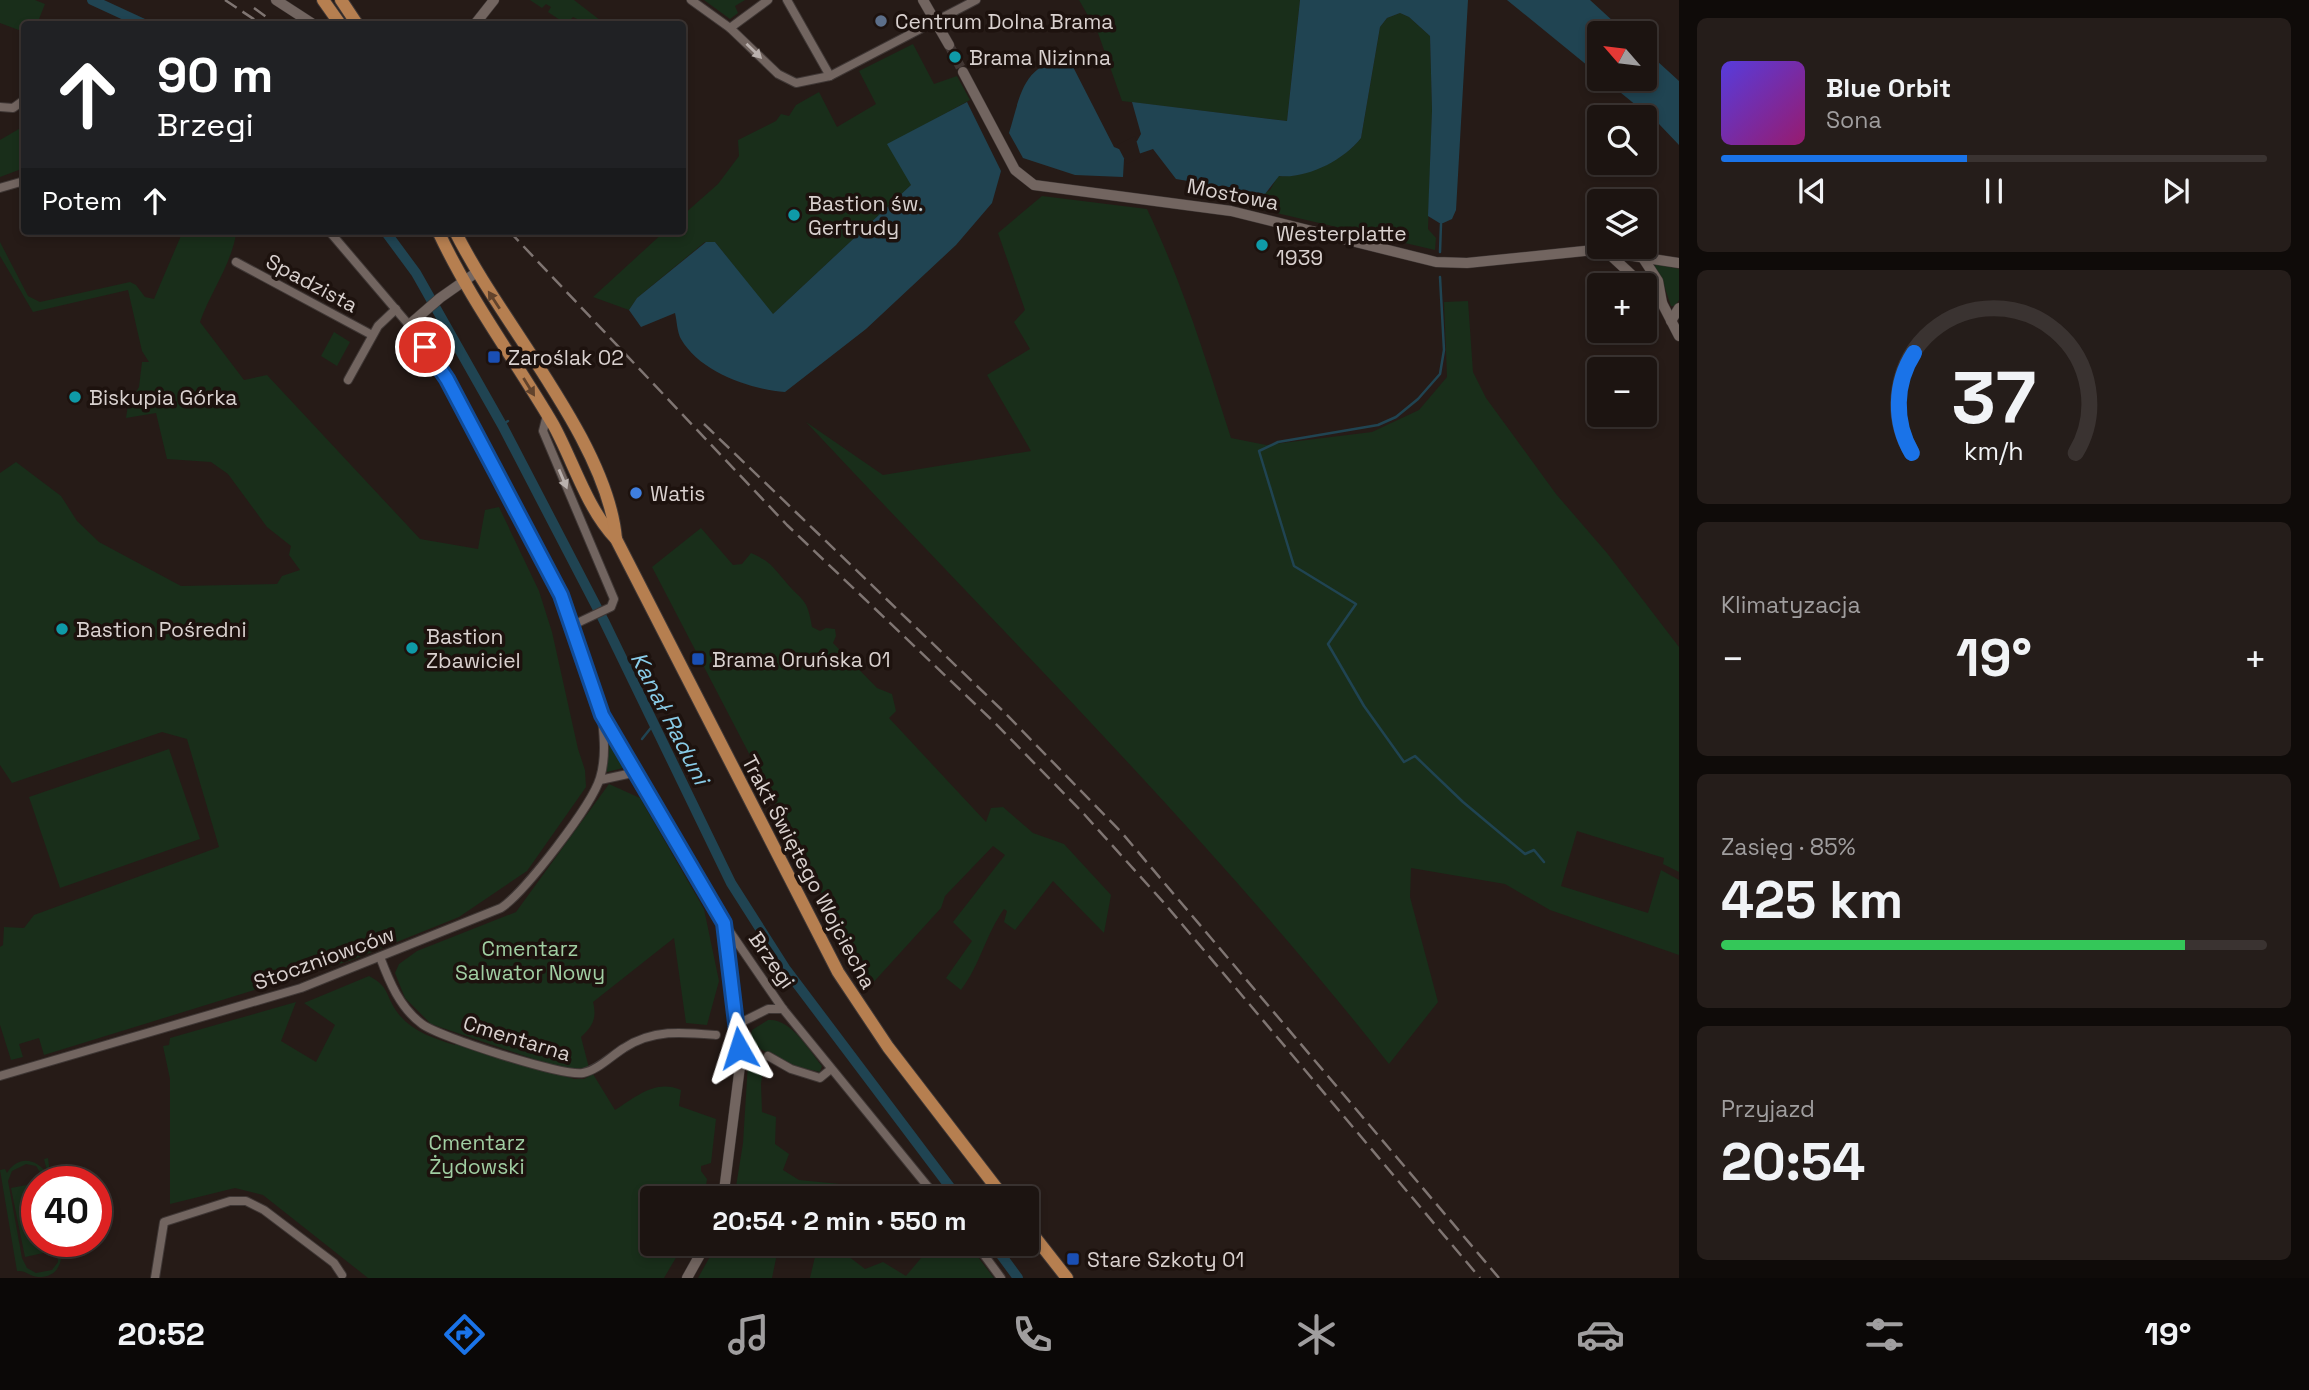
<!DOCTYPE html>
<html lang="pl">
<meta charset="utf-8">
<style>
body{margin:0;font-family:"Space Grotesk",sans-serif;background:#251d1a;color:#f1f3f6;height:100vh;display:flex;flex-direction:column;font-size:26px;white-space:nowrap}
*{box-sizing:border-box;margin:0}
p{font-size:23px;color:#a09e9f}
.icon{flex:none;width:38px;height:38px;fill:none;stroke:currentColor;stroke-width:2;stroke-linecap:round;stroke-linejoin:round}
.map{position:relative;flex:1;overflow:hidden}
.panel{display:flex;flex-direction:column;gap:18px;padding:18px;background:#0f0b09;width:630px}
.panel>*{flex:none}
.banner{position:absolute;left:21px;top:21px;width:665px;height:214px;border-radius:7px;box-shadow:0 4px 10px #0003,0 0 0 2px #3a3331;background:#202124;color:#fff;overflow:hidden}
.needle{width:46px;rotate:298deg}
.fabs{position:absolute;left:1587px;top:21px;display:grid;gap:14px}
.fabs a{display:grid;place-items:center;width:70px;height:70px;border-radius:7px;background:#1c1411;box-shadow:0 4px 10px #0003,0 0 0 2px #3a3331;font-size:35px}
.speed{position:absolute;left:21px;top:1166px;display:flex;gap:14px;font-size:35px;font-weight:700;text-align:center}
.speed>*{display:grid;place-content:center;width:91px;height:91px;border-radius:50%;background:#1c1411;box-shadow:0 4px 10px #0003,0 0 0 2px #3a3331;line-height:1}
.speed .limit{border:10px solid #d22;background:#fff;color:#111}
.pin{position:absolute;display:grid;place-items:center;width:60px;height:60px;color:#fff;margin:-30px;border:4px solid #fff;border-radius:50%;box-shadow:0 2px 7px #0007}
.me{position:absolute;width:77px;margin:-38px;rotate:354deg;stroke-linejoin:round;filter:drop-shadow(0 0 5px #0008)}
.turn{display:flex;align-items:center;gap:24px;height:147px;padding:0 21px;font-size:32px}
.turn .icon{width:91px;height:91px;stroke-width:2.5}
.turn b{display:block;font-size:49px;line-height:60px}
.then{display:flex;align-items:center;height:66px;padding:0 21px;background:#0003;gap:14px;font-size:26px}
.big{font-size:52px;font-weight:700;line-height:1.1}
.panel .widget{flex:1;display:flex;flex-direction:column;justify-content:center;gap:10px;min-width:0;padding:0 24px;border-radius:10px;background:#251d1a}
.panel .dial{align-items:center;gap:0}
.dial svg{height:182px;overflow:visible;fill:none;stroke:#3a3331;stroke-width:7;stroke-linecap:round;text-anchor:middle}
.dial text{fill:#f1f3f6;stroke:none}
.song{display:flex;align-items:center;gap:21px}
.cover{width:84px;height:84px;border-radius:10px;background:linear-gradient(135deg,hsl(250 70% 55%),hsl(320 70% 35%))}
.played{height:7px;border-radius:4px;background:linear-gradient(90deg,#1a73e8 45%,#3a3331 45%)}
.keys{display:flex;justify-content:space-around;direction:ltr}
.heat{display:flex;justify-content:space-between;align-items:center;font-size:38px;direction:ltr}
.charge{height:10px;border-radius:5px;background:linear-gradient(90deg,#34c759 85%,#3a3331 0)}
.trip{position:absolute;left:640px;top:1186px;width:399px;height:70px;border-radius:7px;background:#1c1411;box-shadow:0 4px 10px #0003,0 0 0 2px #3a3331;font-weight:700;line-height:70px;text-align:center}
.tab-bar{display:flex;height:112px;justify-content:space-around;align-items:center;background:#0b0807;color:#a09e9f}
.tab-bar .icon{width:49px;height:49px}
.tab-bar .active{color:#1a73e8}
.tab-bar b{font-size:32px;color:#f1f3f6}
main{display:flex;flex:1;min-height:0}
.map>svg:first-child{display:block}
</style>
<main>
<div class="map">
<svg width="1679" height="1278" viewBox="0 0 1679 1278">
<rect width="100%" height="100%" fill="#261b17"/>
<!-- green -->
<g fill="#192e1a">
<path d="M 0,0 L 35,0 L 45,4 L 37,24 L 24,24 L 24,32 L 0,23 Z"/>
<path d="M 530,0 L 574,0 L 605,24 L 587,24 L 573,17 L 566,24 L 548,12 L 551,7 L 546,4 L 542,8 Z"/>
<path d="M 704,0 L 745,0 L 735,6 L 738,13 L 730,19 Z"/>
<path d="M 1079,0 L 1300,0 L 1287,121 L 1122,101 L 1098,33 Z"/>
<path d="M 1400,13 L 1409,17 L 1430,36 L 1432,110 L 1428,229 L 1436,238 L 1435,250 L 1259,209 L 1263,194 L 1270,190 L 1278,176 C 1305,179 1344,160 1361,138 L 1380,27 L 1387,18 Z"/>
<path d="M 913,44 L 934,84 L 957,76 L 970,100 L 902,137 L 911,185 L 772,315 L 715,242 L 705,242 L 637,298 L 629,310 L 593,297 L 665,231 L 682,231 L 683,215 L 718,184 L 739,156 L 738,140 L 776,121 L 781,114 L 789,116 L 796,105 L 819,92 L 837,127 L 876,104 L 859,71 Z"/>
<path d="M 24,126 L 24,168 L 0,177 L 0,140 Z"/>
<path d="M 1042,196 L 1147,209 C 1183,284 1206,360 1231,438 L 1266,445 L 1372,432 L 1419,410 L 1447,377 L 1444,302 L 1468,301 L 1473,372 L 1486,398 L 1556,494 L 1607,553 L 1679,647 L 1679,872 L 1663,864 L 1664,858 L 1577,831 L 1561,886 L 1648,913 L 1661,870 L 1679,880 L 1679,955 L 1550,910 L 1505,884 L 1411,868 L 1410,897 L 1438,1002 L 1389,1064 C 1210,837 1003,633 806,422 L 883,475 L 1031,451 L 987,375 L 1030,349 L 1014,322 L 1025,310 L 998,233 Z"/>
<path d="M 183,231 L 229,231 L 236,234 C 231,265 210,293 200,322 L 244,380 L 267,375 L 420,539 L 478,549 L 485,510 L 499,507 L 539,591 L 552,632 L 578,749 L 585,770 L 586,787 L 527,871 L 459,917 L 352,960 L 44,1055 L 39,1038 L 19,1044 L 23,1057 L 11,1060 L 0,1025 L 0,947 L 3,945 L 4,927 L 24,928 L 34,915 L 219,847 L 187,739 L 162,732 L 12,783 L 0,765 L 0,473 L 16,462 L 61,496 L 77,521 L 99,542 L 181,586 L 277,584 L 282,576 L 300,570 L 289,555 L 291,546 L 267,527 L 228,474 L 211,462 L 167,459 L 156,413 L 126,418 L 128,405 L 139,387 L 142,362 L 149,362 L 142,351 L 128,290 L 33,312 L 0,256 L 0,242 L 28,296 L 40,302 L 130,282 L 136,285 L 145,297 L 154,299 Z"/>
<path d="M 1656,264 L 1679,269 L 1679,300 L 1675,306 L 1671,306 L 1663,282 L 1654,267 Z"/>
<path d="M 334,332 L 350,342 L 337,366 L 321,356 Z"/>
<path d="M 701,528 L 733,565 L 742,564 L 751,553 C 771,562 771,565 785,581 C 802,602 807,596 812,627 L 820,631 L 826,628 L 835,629 L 836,636 L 833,643 L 877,688 L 892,694 L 896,711 L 889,718 L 986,822 L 991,808 L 1003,807 L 1033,833 L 1064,844 L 1111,895 L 1104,933 L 1053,881 L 1015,930 L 1004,922 L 1007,911 L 1004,909 C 986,934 980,965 961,990 L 946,978 L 972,941 L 953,922 L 1005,855 L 993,846 L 945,896 L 941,908 L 870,986 L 652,567 Z"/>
<path d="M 610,740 L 627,767 L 607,772 L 606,771 Z"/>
<path d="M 169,749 L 200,839 L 60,888 L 29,797 Z"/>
<path d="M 609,784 L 640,798 L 704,909 L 719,981 L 707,1025 L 686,1023 L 674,938 L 593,1002 C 597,1018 593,1026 581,1037 L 589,1068 L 563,1069 L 431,1024 L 405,998 L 395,973 L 399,964 L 417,951 L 516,912 Z"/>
<path d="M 369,976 C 389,987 384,991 395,1009 C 408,1030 432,1038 455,1045 L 456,1042 L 574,1079 L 584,1079 L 593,1074 L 615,1110 C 637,1096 656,1079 681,1090 L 679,1106 L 716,1119 L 711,1163 L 701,1166 L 701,1171 L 707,1179 L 704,1199 L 653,1199 L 653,1244 L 684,1244 L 664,1278 L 368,1278 L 263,1195 L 235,1188 L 170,1204 L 170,1079 L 163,1046 L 169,1045 L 170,1038 L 296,1002 L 281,1041 L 316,1062 L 335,1025 L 304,1003 Z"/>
<path d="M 768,1020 C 791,1018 809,1050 822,1066 L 820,1072 L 786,1064 L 749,1042 L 752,1030 Z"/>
<path d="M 749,1047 L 765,1055 L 761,1084 L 762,1112 L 776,1117 L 775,1144 L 789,1154 L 783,1170 L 799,1180 L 840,1184 L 863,1199 L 734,1199 L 743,1143 Z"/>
<path d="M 48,1158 L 51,1181 L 46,1181 L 36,1166 L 26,1164 L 12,1171 L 8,1181 L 22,1258 L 27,1268 L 36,1273 L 52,1270 L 58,1262 L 57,1241 L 60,1241 C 64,1257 61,1278 38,1277 C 29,1276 26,1270 17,1271 L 0,1170 L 5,1169 L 7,1173 C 18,1155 37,1158 48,1175 L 44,1159 Z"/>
<path d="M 37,1183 L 37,1241 L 55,1241 L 57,1250 L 25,1257 L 11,1188 Z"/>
<path d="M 717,1244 L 779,1244 L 772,1278 L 698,1278 Z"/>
<path d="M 818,1244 L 850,1244 L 848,1256 L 865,1269 L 883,1262 L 906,1276 L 927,1251 L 920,1244 L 968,1244 L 994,1278 L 810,1278 Z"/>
</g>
<!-- water -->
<g fill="#204452">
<path d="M 1300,0 L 1468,0 L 1456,210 L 1452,219 L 1441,224 L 1428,216 L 1432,110 L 1430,36 L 1409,17 L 1400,13 L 1387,18 L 1380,27 L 1361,138 C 1343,161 1306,179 1279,176 L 1265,194 L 1176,179 L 1153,149 L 1124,159 L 1123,177 L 1075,175 L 1023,158 L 1009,133 C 1021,95 1022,63 1069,59 L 1114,147 L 1119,149 L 1137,141 L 1141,134 L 1132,102 L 1287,121 Z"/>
<path d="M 1507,0 L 1590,0 L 1626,33 L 1600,33 L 1599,75 Z"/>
<path d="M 1645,50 L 1679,81 L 1679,145 L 1659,124 L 1604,79 L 1645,79 Z"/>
<path d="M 967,102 L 1001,171 L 992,203 L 956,245 L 866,329 L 785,392 C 749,389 700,372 681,339 C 677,332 677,321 675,313 L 641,327 L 629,310 L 637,298 L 706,242 L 715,242 L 773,314 L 911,185 L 887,144 Z"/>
</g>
<!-- pier -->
<path fill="#261b17" d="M 1135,136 L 1141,157 L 1127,164 L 1117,145 Z"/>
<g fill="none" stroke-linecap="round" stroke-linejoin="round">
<!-- stream -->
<g stroke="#204452" stroke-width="2.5">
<path d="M 1440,252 L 1441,224"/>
<path d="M 1440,277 L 1444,350 L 1440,374 L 1418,399 L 1396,417 L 1378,425 L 1278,442 L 1259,451 L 1294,566 L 1356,604 L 1328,644 L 1364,706 L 1404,762 L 1415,756 L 1463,802 L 1525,854 L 1534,850 L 1544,862"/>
<path d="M 502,425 L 508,421"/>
<path d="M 642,739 L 654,724"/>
<path d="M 783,984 L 788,972"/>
</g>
<!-- canal -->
<g stroke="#204452" stroke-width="10">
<path d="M 92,0 L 144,24"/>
<path d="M 385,231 L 416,273 L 502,425 L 604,621 L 731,883 L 785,968 L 959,1199"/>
<path d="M 993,1244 L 1018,1278"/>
</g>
<!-- tertiary-tunnel -->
<path stroke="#413633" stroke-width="10" stroke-dasharray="10 5" stroke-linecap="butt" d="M 949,45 L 963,72"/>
<!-- minor casing -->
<g stroke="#3f3735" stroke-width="10">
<g id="minor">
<path d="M 691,0 L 730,28 L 778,74 L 796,83 L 830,76 L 976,0"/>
<path d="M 787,0 L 830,76"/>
<path d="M 730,28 L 768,0"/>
<path d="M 0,107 L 13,108 L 24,100"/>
<path d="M 0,188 L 24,181"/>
<path d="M 329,231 L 409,325"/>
<path d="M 236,262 L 372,335"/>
<path d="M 348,380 L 378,326 L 396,309"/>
<path d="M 547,415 L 543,431 L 614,599 L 611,607 L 573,625"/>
<path d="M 600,780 L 637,772"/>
<path d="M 724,923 L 783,1009 L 938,1199"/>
<path d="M 380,957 C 389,981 400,1008 422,1024 C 439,1037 564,1077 583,1073 C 598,1070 611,1056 624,1048 C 653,1029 683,1032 716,1035"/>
<path d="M 738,1024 L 768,1009 L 783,1009"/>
<path d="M 768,1056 L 791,1069 L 820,1078 L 831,1069"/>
<path d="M 0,1076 L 301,988 L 501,908 C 525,892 592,805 600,778 C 606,758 604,738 602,718"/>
<path d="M 976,1244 L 1001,1278"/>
<path d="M 155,1278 L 164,1222 L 230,1201 L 246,1201 L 264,1210 L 334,1263 L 342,1275"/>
</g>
</g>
<!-- tertiary casing -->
<g stroke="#3f3735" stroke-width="11">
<g id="tertiary">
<path d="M 276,0 L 313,24"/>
<path d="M 923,0 L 949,45"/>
<path d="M 475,24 L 494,0"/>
<path d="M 963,72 L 1015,170 L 1034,185 L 1231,211 L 1436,262 L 1467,263 L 1594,250 L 1679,263"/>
<path d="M 1607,252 L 1662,303 L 1679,336"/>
<path d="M 1643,258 L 1658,281 L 1662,303"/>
<path d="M 477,272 L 440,298 L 409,325 L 447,379 L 553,578 L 573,625 L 602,715 L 724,923 L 740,1066 L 723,1199"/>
<path d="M 1671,321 L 1679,308"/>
<path d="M 687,1278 L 706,1244"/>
</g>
</g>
<!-- primary casing -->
<g stroke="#3f3735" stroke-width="14">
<g id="primary">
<path d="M 323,0 L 340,24"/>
<path d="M 341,0 L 357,24"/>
<path d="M 438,231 C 470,300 516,361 554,426 C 574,463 587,509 616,539 L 838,972 L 888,1047 L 1005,1199"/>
<path d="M 455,231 C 499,321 608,442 616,539"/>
<path d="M 1027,1227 L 1067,1278"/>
</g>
</g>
<!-- minor -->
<use href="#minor" stroke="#726560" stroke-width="8"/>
<!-- tertiary -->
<use href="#tertiary" stroke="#726560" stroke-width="10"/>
<!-- primary -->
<use href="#primary" stroke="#b67f50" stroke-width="12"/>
<!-- rail -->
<g stroke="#7f7572" stroke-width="2.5" stroke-dasharray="14 7" stroke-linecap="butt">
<path d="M 225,0 L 261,24"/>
<path d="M 254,8 L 276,24"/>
<path d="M 509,231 L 787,525 L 994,722 L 1084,814 L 1165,904 L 1480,1278"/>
<path d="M 704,424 L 1003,711 L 1122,833 L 1499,1278"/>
</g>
</g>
<!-- one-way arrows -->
<defs><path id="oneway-solid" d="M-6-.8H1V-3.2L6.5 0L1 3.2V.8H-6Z" transform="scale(1.75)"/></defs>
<g fill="#bab1ae">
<use href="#oneway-solid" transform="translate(754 51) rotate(44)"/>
<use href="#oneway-solid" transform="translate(563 479) rotate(67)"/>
</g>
<g fill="#62432c">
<use href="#oneway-solid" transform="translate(494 300) rotate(-123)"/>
<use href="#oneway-solid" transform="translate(529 387) rotate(58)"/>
</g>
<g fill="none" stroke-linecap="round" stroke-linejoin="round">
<!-- route casing -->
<g stroke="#114b97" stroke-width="18">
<path id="route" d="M 425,347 L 447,379 L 561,595 L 602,715 L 724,923 L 739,1048"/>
</g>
<!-- route -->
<use href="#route" stroke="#1a73e8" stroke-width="12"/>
</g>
<!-- markers -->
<circle fill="#5c6f8a" stroke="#1d120e" stroke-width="2.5" cx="881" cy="21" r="7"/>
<g fill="#0f9aa8" stroke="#1d120e" stroke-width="2.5">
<circle cx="955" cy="57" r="7"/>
<circle cx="794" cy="215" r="7"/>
<circle cx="1262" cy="245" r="7"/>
<circle cx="75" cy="397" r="7"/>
<circle cx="62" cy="629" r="7"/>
<circle cx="412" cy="648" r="7"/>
</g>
<g fill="#1a4fb4" stroke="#1d120e" stroke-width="2.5">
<rect x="487" y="350" width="14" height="14" rx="3.5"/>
<rect x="691" y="652" width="14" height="14" rx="3.5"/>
<rect x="1066" y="1252" width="14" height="14" rx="3.5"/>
</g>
<circle fill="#3f7fe0" stroke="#1d120e" stroke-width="2.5" cx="636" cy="493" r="7"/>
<g text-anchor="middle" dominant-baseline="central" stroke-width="7" stroke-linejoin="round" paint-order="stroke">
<!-- poi labels -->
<g font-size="21" fill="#d9d1cf" stroke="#1d120e" text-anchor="start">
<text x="895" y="21">Centrum Dolna Brama</text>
<text x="969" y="57">Brama Nizinna</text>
<text x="808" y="203">Bastion św.<tspan x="808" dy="24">Gertrudy</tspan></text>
<text x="1276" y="233">Westerplatte<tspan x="1276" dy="24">1939</tspan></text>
<text x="508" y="357">Zaroślak 02</text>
<text x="89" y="397">Biskupia Górka</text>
<text x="650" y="493">Watis</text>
<text x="76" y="629">Bastion Pośredni</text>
<text x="426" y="636">Bastion<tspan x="426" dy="24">Zbawiciel</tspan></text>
<text x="712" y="659">Brama Oruńska 01</text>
<text x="1087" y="1259">Stare Szkoty 01</text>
</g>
<!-- street labels -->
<g font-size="21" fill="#d9d1cf" stroke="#1d120e">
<text transform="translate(1233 194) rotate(11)">Mostowa</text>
<text transform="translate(312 283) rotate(28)">Spadzista</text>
<text transform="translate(809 872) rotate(62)">Trakt Świętego Wojciecha</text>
<text transform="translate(324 958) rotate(-20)">Stoczniowców</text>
<text transform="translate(772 960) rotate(55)">Brzegi</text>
<text transform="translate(517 1038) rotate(17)">Cmentarna</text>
</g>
<!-- park labels -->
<g font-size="21" fill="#a0cea2" stroke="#1d120e">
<text x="530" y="948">Cmentarz<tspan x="530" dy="24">Salwator Nowy</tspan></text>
<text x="477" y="1142">Cmentarz<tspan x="477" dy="24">Żydowski</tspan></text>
</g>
<!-- water labels -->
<g font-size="23" font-style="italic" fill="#89cce8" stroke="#1d120e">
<text transform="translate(670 718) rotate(63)">Kanał Raduni</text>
</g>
</g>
</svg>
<div class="fabs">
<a><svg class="needle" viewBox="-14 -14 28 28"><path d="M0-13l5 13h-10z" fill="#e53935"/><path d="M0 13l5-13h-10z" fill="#a09e9f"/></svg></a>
<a><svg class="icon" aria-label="search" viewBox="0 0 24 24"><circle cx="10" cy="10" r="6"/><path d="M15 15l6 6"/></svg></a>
<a><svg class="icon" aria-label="layers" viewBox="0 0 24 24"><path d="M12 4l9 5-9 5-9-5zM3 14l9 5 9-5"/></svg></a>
<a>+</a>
<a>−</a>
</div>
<div class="speed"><div class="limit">40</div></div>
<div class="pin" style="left:425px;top:347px;background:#d93025"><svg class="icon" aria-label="arrive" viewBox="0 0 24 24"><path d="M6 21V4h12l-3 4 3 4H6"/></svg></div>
<svg class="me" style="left:739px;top:1048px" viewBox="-20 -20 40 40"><path d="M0-17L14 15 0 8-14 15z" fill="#1a73e8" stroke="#fff" stroke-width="4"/></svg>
<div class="trip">20:54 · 2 min · 550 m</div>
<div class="banner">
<div class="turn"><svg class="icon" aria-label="ahead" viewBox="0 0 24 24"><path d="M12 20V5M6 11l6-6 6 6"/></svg><div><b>90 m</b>Brzegi</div></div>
<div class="then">Potem<svg class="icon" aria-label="ahead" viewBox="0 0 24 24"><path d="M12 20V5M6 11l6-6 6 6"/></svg></div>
</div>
</div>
<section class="panel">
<div class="widget">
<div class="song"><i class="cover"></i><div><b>Blue Orbit</b><p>Sona</p></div></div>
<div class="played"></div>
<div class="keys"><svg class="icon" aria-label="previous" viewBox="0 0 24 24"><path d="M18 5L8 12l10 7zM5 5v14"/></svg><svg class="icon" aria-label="pause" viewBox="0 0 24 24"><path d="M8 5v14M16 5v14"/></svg><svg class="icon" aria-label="next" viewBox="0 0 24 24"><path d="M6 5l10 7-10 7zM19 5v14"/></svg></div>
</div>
<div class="widget dial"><svg viewBox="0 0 100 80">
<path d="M14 69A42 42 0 1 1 86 69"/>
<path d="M14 69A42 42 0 0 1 15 25" stroke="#1a73e8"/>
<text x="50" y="56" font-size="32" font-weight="700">37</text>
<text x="50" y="72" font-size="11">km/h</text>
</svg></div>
<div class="widget"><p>Klimatyzacja</p>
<div class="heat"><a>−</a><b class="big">19°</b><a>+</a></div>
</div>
<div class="widget"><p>Zasięg · 85%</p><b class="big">425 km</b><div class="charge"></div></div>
<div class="widget"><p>Przyjazd</p><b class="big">20:54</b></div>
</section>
</main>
<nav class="tab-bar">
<b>20:52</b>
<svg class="icon active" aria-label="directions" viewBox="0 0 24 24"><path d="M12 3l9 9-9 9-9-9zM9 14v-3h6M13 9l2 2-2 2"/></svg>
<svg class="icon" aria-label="music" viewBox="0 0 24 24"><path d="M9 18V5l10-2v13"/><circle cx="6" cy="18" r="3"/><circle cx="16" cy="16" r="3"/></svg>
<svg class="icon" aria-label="phone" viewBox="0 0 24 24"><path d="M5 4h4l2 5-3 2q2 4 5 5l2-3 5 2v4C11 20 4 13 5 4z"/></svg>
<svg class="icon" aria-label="climate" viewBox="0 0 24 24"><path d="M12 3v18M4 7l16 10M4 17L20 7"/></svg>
<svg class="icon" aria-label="car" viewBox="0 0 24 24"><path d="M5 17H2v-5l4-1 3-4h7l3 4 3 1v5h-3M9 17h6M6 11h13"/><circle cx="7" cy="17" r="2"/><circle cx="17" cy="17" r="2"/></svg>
<svg class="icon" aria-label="filters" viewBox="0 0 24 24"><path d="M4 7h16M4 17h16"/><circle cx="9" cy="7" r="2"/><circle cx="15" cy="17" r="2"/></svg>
<b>19°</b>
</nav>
